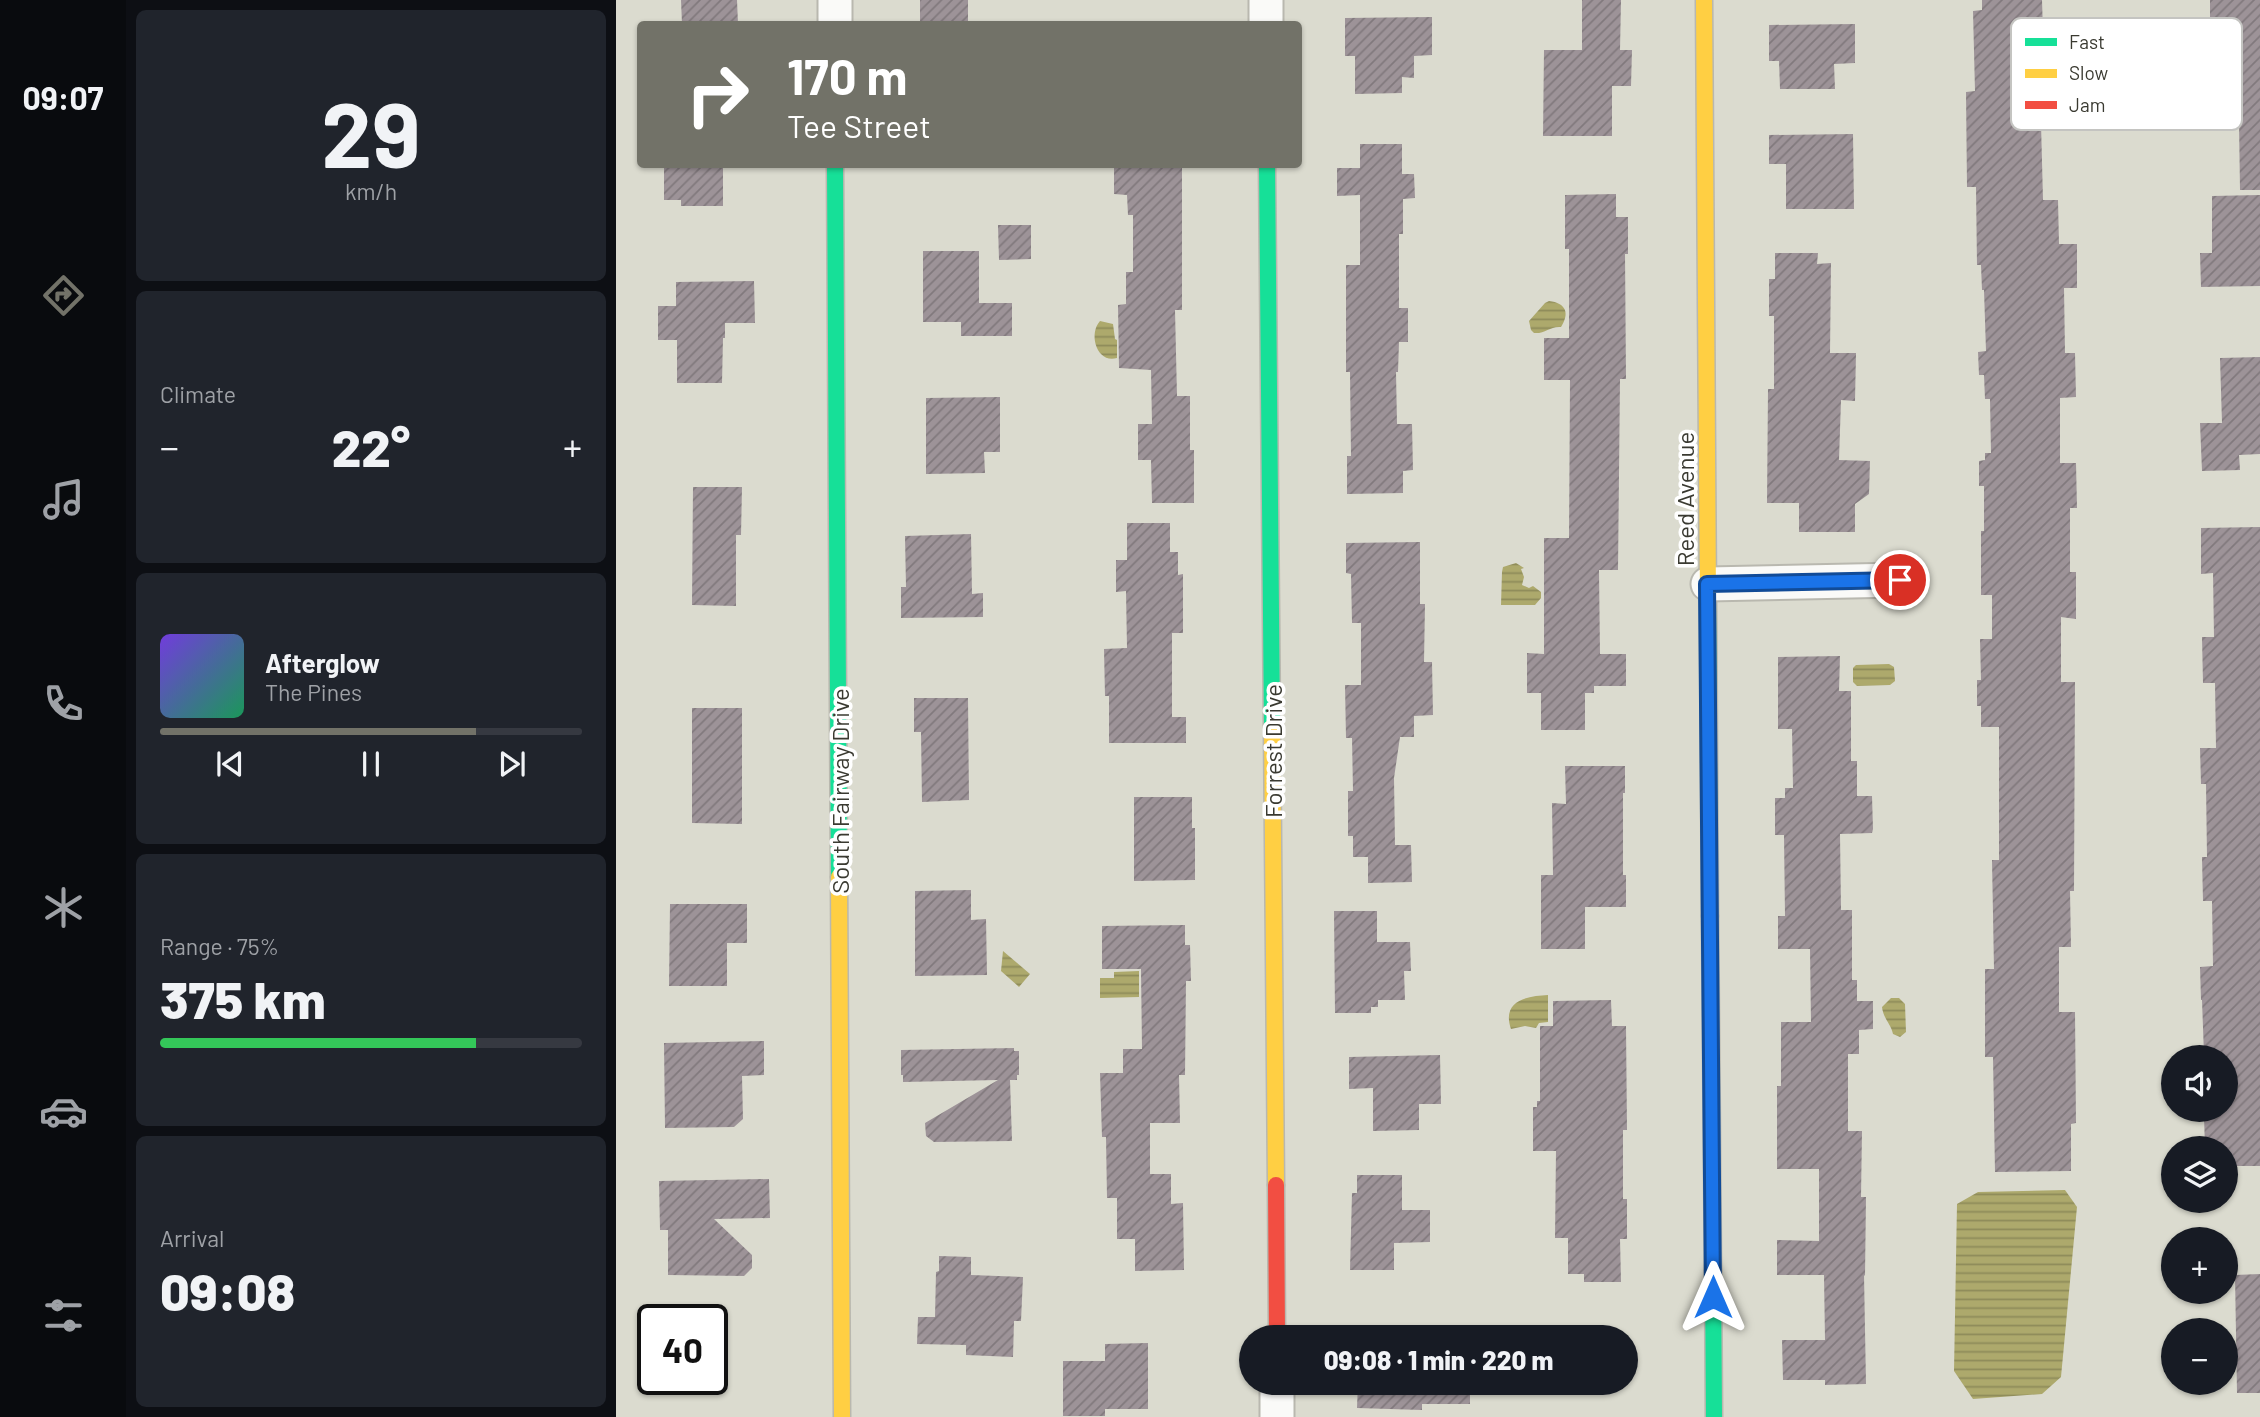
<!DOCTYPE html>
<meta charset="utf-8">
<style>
body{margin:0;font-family:Barlow,sans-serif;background:#20242c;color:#f1f3f6;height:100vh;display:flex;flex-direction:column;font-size:26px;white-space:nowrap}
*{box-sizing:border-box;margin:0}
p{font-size:23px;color:#9ea1a6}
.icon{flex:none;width:38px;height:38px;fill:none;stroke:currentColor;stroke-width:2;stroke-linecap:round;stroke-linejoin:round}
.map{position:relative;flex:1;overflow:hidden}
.details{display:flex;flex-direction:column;gap:10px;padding:10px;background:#0d0f14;width:490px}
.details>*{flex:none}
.hud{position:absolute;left:21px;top:21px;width:665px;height:147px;border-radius:7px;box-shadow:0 2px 5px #0004;background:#727268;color:#fff;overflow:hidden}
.tools{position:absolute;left:1545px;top:1045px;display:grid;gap:14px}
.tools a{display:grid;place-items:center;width:77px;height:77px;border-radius:50%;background:#171b24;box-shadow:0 2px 5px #0004;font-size:35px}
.speed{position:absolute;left:21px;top:1304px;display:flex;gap:14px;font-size:35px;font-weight:700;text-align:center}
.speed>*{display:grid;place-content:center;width:91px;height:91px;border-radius:50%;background:#171b24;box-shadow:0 2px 5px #0004;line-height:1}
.speed .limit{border:4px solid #111;border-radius:10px;background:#fff;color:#111}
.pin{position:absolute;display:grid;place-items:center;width:60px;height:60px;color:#fff;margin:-30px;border:4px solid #fff;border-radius:50%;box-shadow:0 2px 7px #0007}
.me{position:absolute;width:77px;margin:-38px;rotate:0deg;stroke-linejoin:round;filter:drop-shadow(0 0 5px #0008)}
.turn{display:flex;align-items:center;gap:24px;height:147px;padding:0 35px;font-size:32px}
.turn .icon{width:91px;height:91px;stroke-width:2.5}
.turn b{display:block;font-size:49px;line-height:60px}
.big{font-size:52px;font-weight:800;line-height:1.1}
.details .widget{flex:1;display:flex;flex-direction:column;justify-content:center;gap:10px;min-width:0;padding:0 24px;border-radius:10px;background:#20242c}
.details .dial{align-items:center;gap:0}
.dial b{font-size:91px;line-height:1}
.song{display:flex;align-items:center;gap:21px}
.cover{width:84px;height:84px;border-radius:10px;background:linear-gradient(135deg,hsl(260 70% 55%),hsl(150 70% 35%))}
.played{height:7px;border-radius:4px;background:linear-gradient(90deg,#727268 75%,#363941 75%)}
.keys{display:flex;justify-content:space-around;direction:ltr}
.heat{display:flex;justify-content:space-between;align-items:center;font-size:38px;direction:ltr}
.charge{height:10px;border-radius:5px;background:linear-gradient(90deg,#34c759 75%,#363941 0)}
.trip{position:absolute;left:623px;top:1325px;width:399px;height:70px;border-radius:35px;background:#171b24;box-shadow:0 2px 5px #0004;font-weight:800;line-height:70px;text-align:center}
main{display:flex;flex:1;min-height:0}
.dock{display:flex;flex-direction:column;width:126px;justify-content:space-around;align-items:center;background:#090b0e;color:#9ea1a6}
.dock .icon{width:49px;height:49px}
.dock .active{color:#727268}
.dock b{font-size:32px;color:#f1f3f6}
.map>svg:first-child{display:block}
</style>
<main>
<nav class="dock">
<b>09:07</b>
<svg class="icon active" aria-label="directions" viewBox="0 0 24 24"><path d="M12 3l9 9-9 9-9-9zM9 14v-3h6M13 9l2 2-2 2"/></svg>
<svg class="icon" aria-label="music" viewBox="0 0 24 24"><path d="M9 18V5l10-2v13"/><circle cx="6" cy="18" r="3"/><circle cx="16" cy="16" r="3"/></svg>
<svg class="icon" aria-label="phone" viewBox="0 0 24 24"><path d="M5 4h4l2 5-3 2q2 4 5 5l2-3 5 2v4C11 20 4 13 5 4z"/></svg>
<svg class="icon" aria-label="climate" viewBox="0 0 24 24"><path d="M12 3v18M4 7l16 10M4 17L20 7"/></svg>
<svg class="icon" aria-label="car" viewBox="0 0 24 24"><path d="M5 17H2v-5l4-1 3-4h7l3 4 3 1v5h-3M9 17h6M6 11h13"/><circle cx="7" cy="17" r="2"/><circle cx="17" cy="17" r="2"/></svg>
<svg class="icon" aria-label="filters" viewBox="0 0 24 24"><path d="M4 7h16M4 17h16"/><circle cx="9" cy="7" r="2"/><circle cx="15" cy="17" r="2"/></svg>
</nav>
<section class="details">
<div class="widget dial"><b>29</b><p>km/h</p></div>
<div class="widget"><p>Climate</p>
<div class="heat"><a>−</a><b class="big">22°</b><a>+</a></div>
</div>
<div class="widget">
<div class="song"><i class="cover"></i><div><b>Afterglow</b><p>The Pines</p></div></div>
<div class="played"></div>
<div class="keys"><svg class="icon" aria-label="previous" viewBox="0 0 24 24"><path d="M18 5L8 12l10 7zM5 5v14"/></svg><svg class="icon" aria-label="pause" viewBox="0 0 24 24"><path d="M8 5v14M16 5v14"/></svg><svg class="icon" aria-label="next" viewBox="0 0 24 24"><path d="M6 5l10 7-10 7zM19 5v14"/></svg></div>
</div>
<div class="widget"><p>Range · 75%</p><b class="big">375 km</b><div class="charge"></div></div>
<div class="widget"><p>Arrival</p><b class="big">09:08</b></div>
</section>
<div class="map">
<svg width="1644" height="1417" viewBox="0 0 1644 1417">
<defs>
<pattern id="water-rules" width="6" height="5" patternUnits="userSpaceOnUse" patternTransform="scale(1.75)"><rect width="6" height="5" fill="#ada96c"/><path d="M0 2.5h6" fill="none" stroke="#8e8b59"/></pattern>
<pattern id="building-hatch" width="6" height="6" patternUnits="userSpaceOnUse" patternTransform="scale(1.75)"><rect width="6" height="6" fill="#9d9398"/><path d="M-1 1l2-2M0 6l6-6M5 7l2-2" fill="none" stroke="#81797d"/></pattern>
</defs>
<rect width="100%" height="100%" fill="#dbdbcf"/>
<!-- water -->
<g fill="url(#water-rules)">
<path d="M 933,301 C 950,303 954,313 945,327 C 934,326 929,334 918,333 L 915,330 L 913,321 L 929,303 Z"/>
<path d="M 484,321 L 497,324 L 499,339 L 501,340 L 501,358 C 481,364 472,334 484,321 Z"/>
<path d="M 900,563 L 908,568 L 905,569 L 908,577 L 906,585 L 913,588 L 917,586 L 925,592 L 925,598 L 919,605 L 885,605 L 886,572 L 887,567 Z"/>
<path d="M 1273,664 L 1278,667 L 1279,681 L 1274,685 L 1241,686 L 1237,682 L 1237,668 L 1240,665 Z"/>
<path d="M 387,951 L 414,974 L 403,987 L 385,971 Z"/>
<path d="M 523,971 L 523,997 L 484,998 L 484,978 L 498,978 L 498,972 Z"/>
<path d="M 932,995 L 932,1022 L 923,1023 L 920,1028 L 909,1026 L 895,1029 C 885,1000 912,996 932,995 Z"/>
<path d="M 1275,998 L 1283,998 L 1289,1004 L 1290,1032 L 1284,1037 L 1277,1034 C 1275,1024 1267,1018 1266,1007 Z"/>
<path d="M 1449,1190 L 1461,1207 L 1445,1377 L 1426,1394 L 1357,1399 L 1338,1371 L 1341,1204 L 1362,1192 Z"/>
</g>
<!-- building -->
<g fill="url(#building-hatch)">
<path d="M 65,0 L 121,0 L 122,24 L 66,24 Z"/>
<rect x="304" y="0" width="48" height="24"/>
<path d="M 966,0 L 1005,0 L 1004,50 L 1016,50 L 1015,86 L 996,86 L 996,136 L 927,136 L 928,50 L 966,50 Z"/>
<path d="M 1366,0 L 1426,0 L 1427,32 L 1436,32 L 1437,67 L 1428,68 L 1428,123 L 1425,123 L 1427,200 L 1442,200 L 1443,244 L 1461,244 L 1461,288 L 1448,288 L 1449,353 L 1459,353 L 1460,397 L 1444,398 L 1444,463 L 1460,463 L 1461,508 L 1454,508 L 1454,572 L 1460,572 L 1460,619 L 1445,617 L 1445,682 L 1459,682 L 1458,891 L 1454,891 L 1455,947 L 1443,947 L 1443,1012 L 1459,1012 L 1460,1123 L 1455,1124 L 1455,1171 L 1379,1172 L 1377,1057 L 1369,1057 L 1369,969 L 1378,969 L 1376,860 L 1383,860 L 1383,727 L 1365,727 L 1365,706 L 1361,706 L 1361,680 L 1365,680 L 1364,639 L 1376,639 L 1376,595 L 1365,595 L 1365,531 L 1368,531 L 1368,486 L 1363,486 L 1363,461 L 1369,460 L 1369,453 L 1375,453 L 1374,399 L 1369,399 L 1368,375 L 1363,375 L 1362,352 L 1370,351 L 1368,290 L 1366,290 L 1365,265 L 1361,265 L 1360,187 L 1351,187 L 1350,92 L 1359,91 L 1357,11 L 1366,10 Z"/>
<path d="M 1594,0 L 1644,0 L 1644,190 L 1624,190 L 1623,122 L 1617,123 L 1616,64 L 1608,64 L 1607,48 L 1601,48 L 1600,22 L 1594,22 Z"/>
<path d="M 816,17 L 816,55 L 798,56 L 798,78 L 786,77 L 786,93 L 739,94 L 739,56 L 729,56 L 729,18 Z"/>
<path d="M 1239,24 L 1239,63 L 1218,64 L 1219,89 L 1164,89 L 1163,61 L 1153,61 L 1153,25 Z"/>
<path d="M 1237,134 L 1238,209 L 1170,209 L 1170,164 L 1153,164 L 1153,135 Z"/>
<path d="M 744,144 L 786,144 L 786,174 L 798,174 L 799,198 L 787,199 L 787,234 L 783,234 L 783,308 L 792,308 L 792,342 L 783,342 L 782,372 L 780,372 L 781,424 L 796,424 L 797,470 L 787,471 L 787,493 L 731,494 L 731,456 L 735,456 L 734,372 L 730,372 L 730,265 L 744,265 L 744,195 L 721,196 L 721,168 L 744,168 Z"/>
<path d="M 48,164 L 107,164 L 107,206 L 65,206 L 65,200 L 48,200 Z"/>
<path d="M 498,164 L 566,164 L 566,310 L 559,310 L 561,396 L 574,396 L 574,450 L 578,450 L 578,503 L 536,503 L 535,460 L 522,460 L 522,424 L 536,424 L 535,370 L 503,368 L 502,305 L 510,304 L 510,272 L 517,272 L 517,215 L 512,215 L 511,195 L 498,194 Z"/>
<path d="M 1000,194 L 1000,217 L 1012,217 L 1012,254 L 1009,254 L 1010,379 L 1004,379 L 1002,570 L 983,570 L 984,654 L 1010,654 L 1010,686 L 978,686 L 978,693 L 969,693 L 969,730 L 925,730 L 925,693 L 911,693 L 911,653 L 928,654 L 928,538 L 953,538 L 954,380 L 928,380 L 928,338 L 953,338 L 953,249 L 949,249 L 949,195 Z"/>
<path d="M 1644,195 L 1644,286 L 1585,287 L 1584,253 L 1596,253 L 1596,196 Z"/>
<path d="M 382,225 L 415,225 L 415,259 L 383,260 Z"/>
<path d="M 307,251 L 363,251 L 363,303 L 396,303 L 396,336 L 345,336 L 345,322 L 307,322 Z"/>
<path d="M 1159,253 L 1202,253 L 1201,264 L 1215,263 L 1214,353 L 1240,353 L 1239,401 L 1225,400 L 1223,460 L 1254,461 L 1253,494 L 1239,504 L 1239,532 L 1183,532 L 1183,503 L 1151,503 L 1152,389 L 1158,389 L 1158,316 L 1153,316 L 1153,279 L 1159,279 Z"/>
<path d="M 138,281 L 139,323 L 109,323 L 109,338 L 107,338 L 106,383 L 61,383 L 61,340 L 42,340 L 42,306 L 60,306 L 60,282 Z"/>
<path d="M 1644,357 L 1644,454 L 1623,455 L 1624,470 L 1586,471 L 1584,423 L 1606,423 L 1604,358 Z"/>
<path d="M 384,397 L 384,452 L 368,452 L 369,473 L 310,474 L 310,398 Z"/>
<path d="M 77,487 L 126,487 L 125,535 L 120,535 L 120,606 L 76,605 Z"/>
<path d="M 511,523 L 554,523 L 554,552 L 562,552 L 562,575 L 567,574 L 567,633 L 556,633 L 556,717 L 570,717 L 570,743 L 493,743 L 493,696 L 489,696 L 488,649 L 511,648 L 510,591 L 500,592 L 500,560 L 511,560 Z"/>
<path d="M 1644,527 L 1644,1166 L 1610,1166 L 1610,1148 L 1589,1148 L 1588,1116 L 1596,1116 L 1596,1110 L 1610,1110 L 1610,1055 L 1588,1055 L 1586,1000 L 1585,1000 L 1584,967 L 1597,966 L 1596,901 L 1587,901 L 1586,857 L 1591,857 L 1590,784 L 1585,784 L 1584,748 L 1600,748 L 1599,683 L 1587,683 L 1586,637 L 1598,637 L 1597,573 L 1585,574 L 1585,528 Z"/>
<path d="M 355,534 L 356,594 L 367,593 L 367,617 L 285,618 L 285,587 L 290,587 L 289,536 Z"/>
<path d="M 804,542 L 804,604 L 809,604 L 808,662 L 816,662 L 817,715 L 798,716 L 798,737 L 784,737 L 778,778 L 779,845 L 795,845 L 796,882 L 752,883 L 752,857 L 737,857 L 737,836 L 732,836 L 732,791 L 737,791 L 736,738 L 730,738 L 729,685 L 745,685 L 745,623 L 736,623 L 735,574 L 730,573 L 730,543 Z"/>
<path d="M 1224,656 L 1223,691 L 1235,691 L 1235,761 L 1241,761 L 1241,796 L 1256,796 L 1257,829 L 1256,833 L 1224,834 L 1225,910 L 1236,910 L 1236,980 L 1241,980 L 1241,1001 L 1257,1001 L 1257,1029 L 1243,1030 L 1243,1054 L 1232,1054 L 1232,1131 L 1246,1131 L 1245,1197 L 1250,1197 L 1249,1276 L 1248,1275 L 1250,1384 L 1209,1385 L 1209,1380 L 1167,1380 L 1166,1340 L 1209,1340 L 1208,1275 L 1161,1275 L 1161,1240 L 1203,1241 L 1203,1169 L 1161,1169 L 1161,1086 L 1165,1086 L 1165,1022 L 1195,1022 L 1194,949 L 1162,949 L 1162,916 L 1169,916 L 1168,835 L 1159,835 L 1159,798 L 1169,798 L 1169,788 L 1177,788 L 1176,729 L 1162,729 L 1162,657 Z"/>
<path d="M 298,698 L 352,698 L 353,800 L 306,802 L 305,732 L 298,732 Z"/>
<path d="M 76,708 L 126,708 L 126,824 L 76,823 Z"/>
<path d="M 949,766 L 1009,766 L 1009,793 L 1007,793 L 1007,875 L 1010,875 L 1010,907 L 969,907 L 969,949 L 925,949 L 925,875 L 937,875 L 936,803 L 950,804 Z"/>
<path d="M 518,797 L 576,797 L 576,828 L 579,828 L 579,880 L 518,881 Z"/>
<path d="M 355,890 L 355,920 L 370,919 L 371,975 L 299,976 L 299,891 Z"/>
<path d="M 54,904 L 131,904 L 131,943 L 111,943 L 111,986 L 53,986 Z"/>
<path d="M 718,911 L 761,911 L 761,942 L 794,942 L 795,971 L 788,971 L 789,1000 L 762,1000 L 762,1007 L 755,1007 L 755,1013 L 719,1013 Z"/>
<path d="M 569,925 L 569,945 L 574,945 L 575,981 L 570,981 L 569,1075 L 563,1075 L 564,1123 L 534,1123 L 534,1174 L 555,1174 L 555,1204 L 567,1203 L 568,1270 L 519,1271 L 519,1239 L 501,1239 L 501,1198 L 491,1198 L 490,1137 L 486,1137 L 484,1073 L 507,1073 L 507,1049 L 526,1049 L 525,969 L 486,969 L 486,926 Z"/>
<path d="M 995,1000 L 996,1026 L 1010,1026 L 1011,1130 L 1007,1130 L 1007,1199 L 1011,1199 L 1011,1239 L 1004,1239 L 1005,1282 L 968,1282 L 968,1274 L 952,1274 L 952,1238 L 939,1238 L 940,1151 L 917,1151 L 917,1107 L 921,1107 L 921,1101 L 924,1101 L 924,1026 L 937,1026 L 937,1001 Z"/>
<path d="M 148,1041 L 148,1075 L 126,1076 L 127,1119 L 118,1127 L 49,1128 L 48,1043 Z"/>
<path d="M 398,1048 L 398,1051 L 403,1051 L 403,1075 L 401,1075 L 401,1080 L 394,1080 L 396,1141 L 318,1142 L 310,1136 L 309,1123 L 382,1080 L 287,1082 L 287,1075 L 285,1075 L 285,1050 Z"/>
<path d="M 824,1055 L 825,1104 L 803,1104 L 803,1130 L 757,1131 L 757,1088 L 733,1089 L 733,1057 Z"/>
<path d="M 741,1175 L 786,1175 L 786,1210 L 814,1210 L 814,1242 L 778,1243 L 778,1270 L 734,1270 L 736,1193 L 741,1193 Z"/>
<path d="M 153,1179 L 154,1218 L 98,1219 L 136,1255 L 136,1268 L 128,1276 L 52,1275 L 52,1230 L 44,1230 L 43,1181 Z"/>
<path d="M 323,1256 L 355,1257 L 355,1275 L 407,1277 L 405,1321 L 398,1321 L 397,1357 L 350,1355 L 350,1345 L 301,1344 L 302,1317 L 319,1317 L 320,1272 L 323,1271 Z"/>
<path d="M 1644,1274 L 1644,1393 L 1621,1393 L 1619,1275 Z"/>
<path d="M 532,1343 L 532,1409 L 489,1409 L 489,1416 L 447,1416 L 447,1361 L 489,1361 L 489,1344 Z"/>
<path d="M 742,1382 L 854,1382 L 854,1404 L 806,1404 L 806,1410 L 741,1408 Z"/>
</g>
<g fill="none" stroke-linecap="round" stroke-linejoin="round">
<!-- street casing -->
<g stroke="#b9b8af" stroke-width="37">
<g id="street">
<path d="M 219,0 L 219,24"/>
<path d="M 650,0 L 650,24"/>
<path d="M 1092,584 L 1284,580"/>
<path d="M 661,1382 L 661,1417"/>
</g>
</g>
<!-- fast casing -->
<g stroke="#b9b8af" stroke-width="19">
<g id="fast">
<path d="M 219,164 L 223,877"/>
<path d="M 651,164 L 656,727"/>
<path d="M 1092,600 L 1094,916"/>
<path d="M 1097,1271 L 1098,1417"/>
</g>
</g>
<!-- slow casing -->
<g stroke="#b9b8af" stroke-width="19">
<g id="slow">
<path d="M 1088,0 L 1092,600"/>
<path d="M 656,727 L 660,1185"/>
<path d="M 223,877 L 226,1417"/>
</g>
</g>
<!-- jam casing -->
<g stroke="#b9b8af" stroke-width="19">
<g id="jam">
<path d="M 1094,916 L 1097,1271"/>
<path d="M 660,1185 L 661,1337"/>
</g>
</g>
<!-- street -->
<use href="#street" stroke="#fafaf8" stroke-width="33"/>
<!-- fast -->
<use href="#fast" stroke="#16e098" stroke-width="16"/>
<!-- slow -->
<use href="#slow" stroke="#ffcf43" stroke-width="16"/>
<!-- jam -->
<use href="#jam" stroke="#f24e42" stroke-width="16"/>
</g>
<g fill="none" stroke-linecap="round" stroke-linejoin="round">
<!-- route casing -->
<g stroke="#114b97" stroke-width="18">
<path id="route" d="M 1097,1297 L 1091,584 L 1284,580"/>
</g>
<!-- route -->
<use href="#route" stroke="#1a73e8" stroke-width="12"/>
</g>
<g text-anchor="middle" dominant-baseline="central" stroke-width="7" stroke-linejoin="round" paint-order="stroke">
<!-- street labels -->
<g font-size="24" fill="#3a3a31" stroke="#fff">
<text transform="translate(1068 499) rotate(-90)">Reed Avenue</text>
<text transform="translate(656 751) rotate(-90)">Forrest Drive</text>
<text transform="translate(223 791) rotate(-90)">South Fairway Drive</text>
</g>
</g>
<!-- legend -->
<rect x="1395" y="18" width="231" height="112" rx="10" fill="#fff" stroke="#c4c4c1" stroke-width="2"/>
<rect x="1409" y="38" width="32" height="8" fill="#16e098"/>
<rect x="1409" y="69" width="32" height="9" fill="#ffcf43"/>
<rect x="1409" y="101" width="32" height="8" fill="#f24e42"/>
<g font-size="19" fill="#3a3a31">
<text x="1453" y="49">Fast</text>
<text x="1453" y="80">Slow</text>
<text x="1453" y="112">Jam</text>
</g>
</svg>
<div class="tools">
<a><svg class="icon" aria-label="sound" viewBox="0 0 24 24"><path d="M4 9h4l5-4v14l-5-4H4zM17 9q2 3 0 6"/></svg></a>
<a><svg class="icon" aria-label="layers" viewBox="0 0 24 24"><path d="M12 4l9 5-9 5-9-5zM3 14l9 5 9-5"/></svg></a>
<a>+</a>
<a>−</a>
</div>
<div class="speed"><div class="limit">40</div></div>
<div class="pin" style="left:1284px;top:580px;background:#d93025"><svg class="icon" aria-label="arrive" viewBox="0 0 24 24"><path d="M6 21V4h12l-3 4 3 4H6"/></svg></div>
<svg class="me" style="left:1097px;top:1297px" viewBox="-20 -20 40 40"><path d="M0-17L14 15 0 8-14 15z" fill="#1a73e8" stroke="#fff" stroke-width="4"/></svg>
<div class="trip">09:08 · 1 min · 220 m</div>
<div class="hud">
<div class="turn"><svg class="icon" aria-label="right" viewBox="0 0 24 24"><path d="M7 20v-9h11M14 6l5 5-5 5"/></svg><div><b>170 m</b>Tee Street</div></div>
</div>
</div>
</main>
